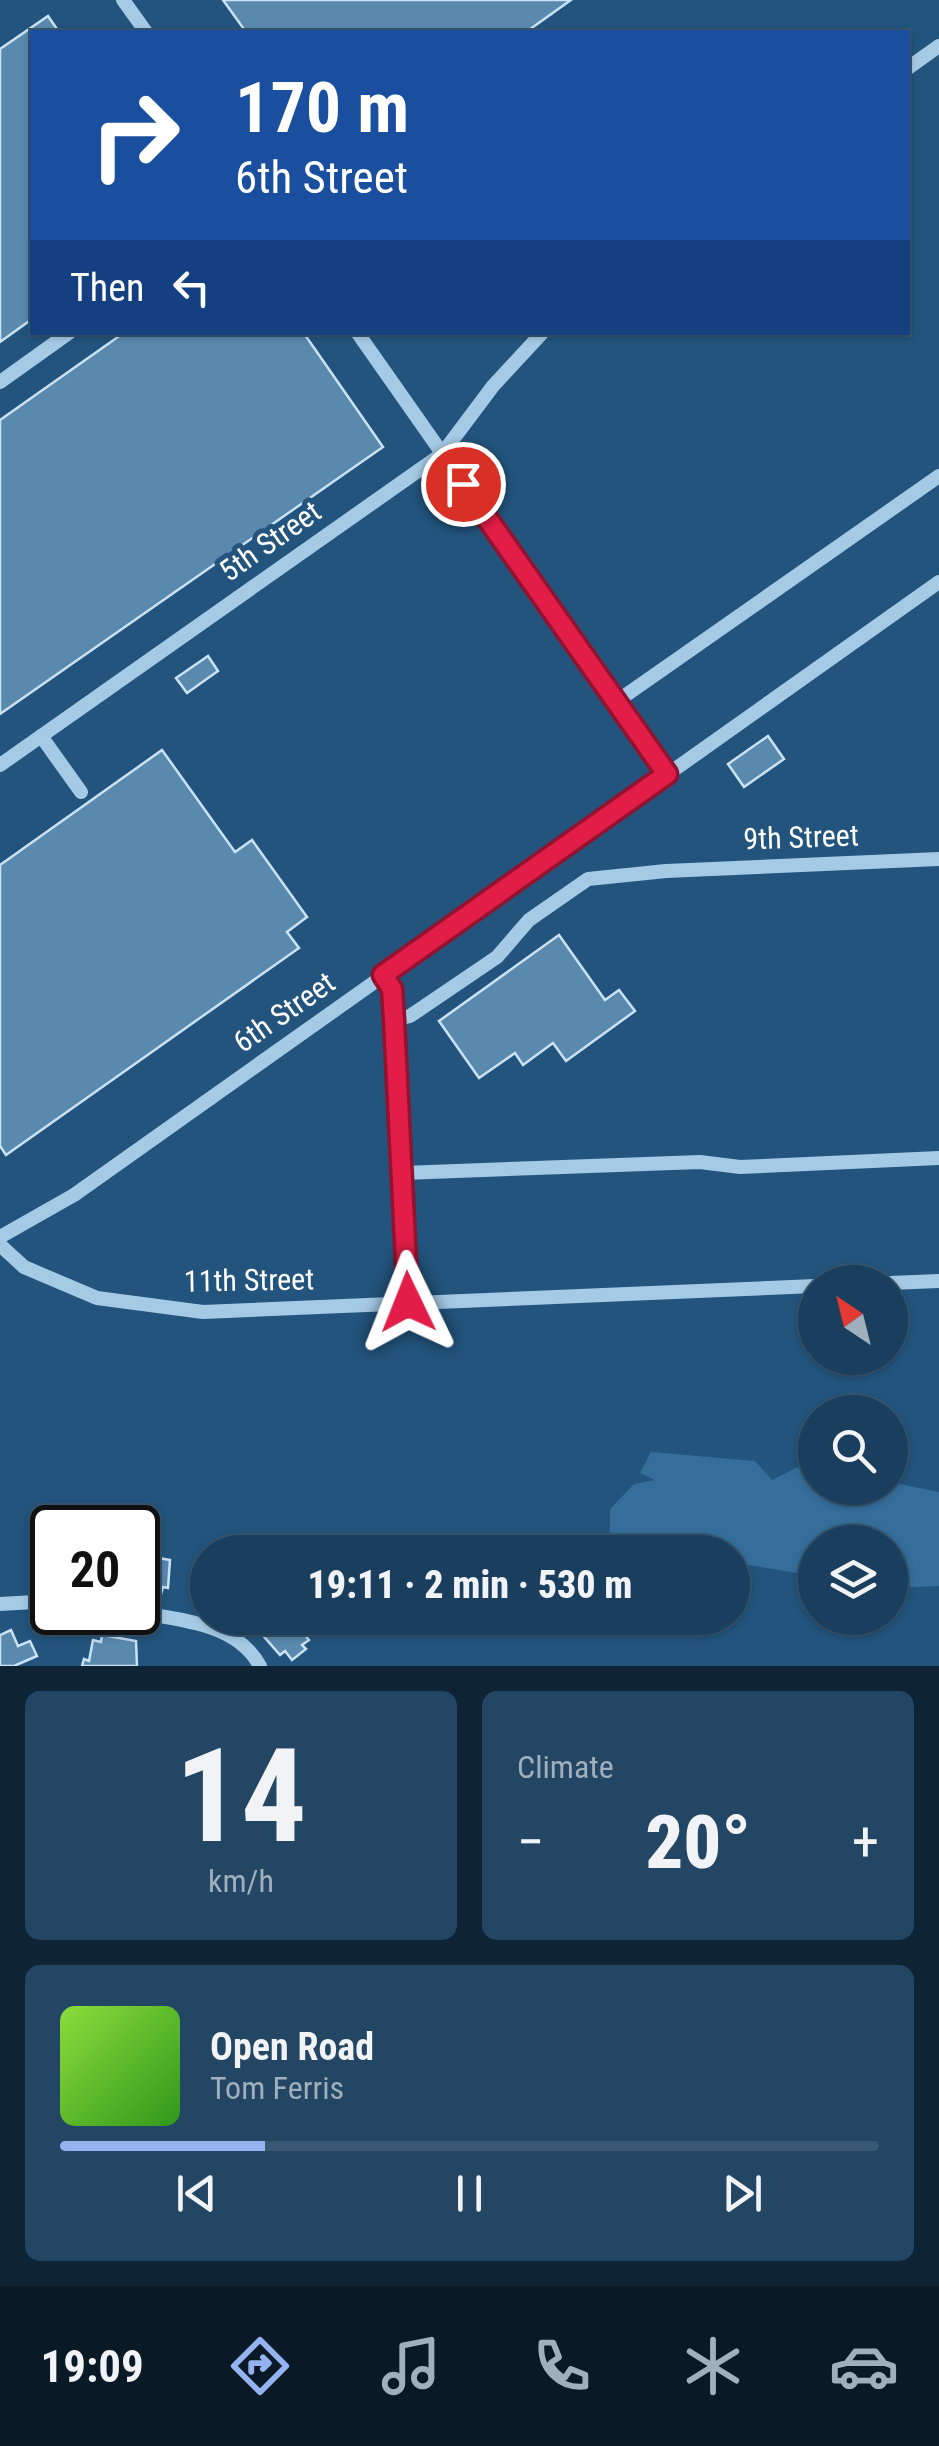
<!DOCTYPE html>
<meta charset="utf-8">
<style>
body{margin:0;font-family:"Roboto Condensed",sans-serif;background:#234664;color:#f1f3f6;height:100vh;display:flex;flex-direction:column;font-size:38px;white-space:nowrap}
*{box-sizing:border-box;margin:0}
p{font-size:32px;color:#9fafbc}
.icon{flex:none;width:55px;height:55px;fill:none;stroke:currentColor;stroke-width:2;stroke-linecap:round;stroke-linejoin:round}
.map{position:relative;height:1666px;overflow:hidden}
.details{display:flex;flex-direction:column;gap:25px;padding:25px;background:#0e2334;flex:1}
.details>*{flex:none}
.guide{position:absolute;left:30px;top:30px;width:880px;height:305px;border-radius:0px;box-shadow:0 2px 8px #0004,0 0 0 2px #385873;background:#1a4fa0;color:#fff;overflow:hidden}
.needle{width:65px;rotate:325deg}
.tools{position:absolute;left:798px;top:1265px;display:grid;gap:20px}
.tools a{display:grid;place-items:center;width:110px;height:110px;border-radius:50%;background:#1a3f5e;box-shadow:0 2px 8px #0004,0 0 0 2px #385873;font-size:50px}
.speed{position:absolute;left:30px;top:1505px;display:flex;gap:20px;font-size:50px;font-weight:700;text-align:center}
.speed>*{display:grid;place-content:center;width:130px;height:130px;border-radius:50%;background:#1a3f5e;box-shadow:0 2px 8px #0004,0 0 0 2px #385873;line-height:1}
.speed .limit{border:5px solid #111;border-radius:15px;background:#fff;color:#111}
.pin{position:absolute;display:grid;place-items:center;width:85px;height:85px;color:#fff;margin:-42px;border:5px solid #fff;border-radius:50%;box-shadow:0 2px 10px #0007}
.me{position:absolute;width:110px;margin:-55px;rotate:358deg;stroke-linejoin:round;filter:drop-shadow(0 0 8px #0008)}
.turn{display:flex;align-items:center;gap:35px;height:210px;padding:0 40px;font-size:45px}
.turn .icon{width:130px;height:130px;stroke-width:2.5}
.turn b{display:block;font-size:70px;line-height:85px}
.then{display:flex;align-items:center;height:95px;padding:0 40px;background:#0003;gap:20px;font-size:38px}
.big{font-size:75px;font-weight:800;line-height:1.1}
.details .widget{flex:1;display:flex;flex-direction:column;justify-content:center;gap:15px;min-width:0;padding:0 35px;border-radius:15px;background:#234664}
.details .dial{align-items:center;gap:0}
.dial b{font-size:130px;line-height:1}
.song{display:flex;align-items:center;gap:30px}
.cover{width:120px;height:120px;border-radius:15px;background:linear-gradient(135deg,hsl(90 70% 55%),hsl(110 70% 35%))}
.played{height:10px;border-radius:5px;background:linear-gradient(90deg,#95b2f1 25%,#385873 25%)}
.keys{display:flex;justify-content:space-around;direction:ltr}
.heat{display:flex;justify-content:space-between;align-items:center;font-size:55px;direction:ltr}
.details .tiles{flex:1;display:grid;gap:25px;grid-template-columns:1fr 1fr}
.widget:last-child{grid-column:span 2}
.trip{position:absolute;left:190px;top:1535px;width:560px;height:100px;border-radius:50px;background:#1a3f5e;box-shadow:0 2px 8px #0004,0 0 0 2px #385873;font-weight:800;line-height:100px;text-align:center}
.menu{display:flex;height:160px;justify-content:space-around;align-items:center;background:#0a1926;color:#9fafbc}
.menu .icon{width:70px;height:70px}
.menu .selected{color:#95b2f1}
.menu b{font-size:45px;color:#f1f3f6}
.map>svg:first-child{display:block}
</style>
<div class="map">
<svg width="939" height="1666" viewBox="0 0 939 1666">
<rect width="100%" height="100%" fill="#22547d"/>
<!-- green -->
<path fill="#356e9b" d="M 651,1452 L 755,1461 L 772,1480 L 804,1464 L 815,1467 L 815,1488 L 890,1488 L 890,1482 L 939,1492 L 939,1586 L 890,1588 L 890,1542 L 815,1542 L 815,1576 L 742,1564 L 733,1570 L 732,1552 L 630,1552 L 610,1533 L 610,1509 L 634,1484 L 655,1480 L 640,1473 Z"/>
<!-- building -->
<g fill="#5a89ae" stroke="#c9e2f5" stroke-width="2.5">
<path d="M 223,0 L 571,0 L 526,32 L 246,32 Z"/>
<path d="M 48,16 L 59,32 L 32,32 L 32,319 L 0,342 L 0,49 Z"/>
<path d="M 125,332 L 303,332 L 383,447 L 0,714 L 0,420 Z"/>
<path d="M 208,656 L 218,671 L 187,693 L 176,678 Z"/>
<path d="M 768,736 L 784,759 L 744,787 L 728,764 Z"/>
<path d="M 162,750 L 235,852 L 252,840 L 307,917 L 287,932 L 299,948 L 6,1155 L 0,1146 L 0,865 Z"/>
<path d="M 559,935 L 605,1000 L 619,990 L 635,1011 L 566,1061 L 553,1043 L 523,1065 L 515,1053 L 479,1078 L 439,1021 Z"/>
<path d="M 154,1557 L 170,1560 L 168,1588 L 163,1587 L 160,1598 L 138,1594 L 138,1561 L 152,1564 Z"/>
<path d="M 301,1618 L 295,1623 L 309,1640 L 302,1645 L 306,1649 L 292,1660 L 285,1651 L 280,1655 L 260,1632 L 264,1628 L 256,1619 Z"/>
<path d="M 11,1630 L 18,1646 L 30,1641 L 37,1656 L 14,1666 L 0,1666 L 0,1635 Z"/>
<path d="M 102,1635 L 136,1641 L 137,1666 L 82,1666 L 84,1659 L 89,1661 L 93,1640 L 101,1642 Z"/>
</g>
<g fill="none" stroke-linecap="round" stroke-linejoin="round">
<!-- minor -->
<g stroke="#a5cae6" stroke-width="14">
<path d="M 123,0 L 146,32"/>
<path d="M 908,68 L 939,46"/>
<path d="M 357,332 L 667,774"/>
<path d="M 0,382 L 70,332"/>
<path d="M 616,702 L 939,476"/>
<path d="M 41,736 L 81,792"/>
<path d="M 0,765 L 442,454 L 493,386 L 543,332"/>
<path d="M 383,975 L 391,989 L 394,1020 L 407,1303"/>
<path d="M 394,1020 L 410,1016 L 497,957 L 529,920 L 588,879 L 666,871 L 939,859"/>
<path d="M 403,1173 L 700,1162 L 740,1167 L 939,1158"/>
<path d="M 0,1237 L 74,1195 L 939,582"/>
<path d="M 0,1245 L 24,1267 L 97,1298 L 203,1312 L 815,1286"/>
<path d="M 890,1283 L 939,1281"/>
<path d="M 0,1604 L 52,1601"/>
<path d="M 136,1612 C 180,1620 237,1623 260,1666"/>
</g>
</g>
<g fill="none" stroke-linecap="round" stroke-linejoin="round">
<!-- route casing -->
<g stroke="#92132f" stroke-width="25">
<path id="route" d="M 408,1302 L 394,1020 L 392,989 L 383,975 L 667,774 L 463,484"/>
</g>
<!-- route -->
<use href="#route" stroke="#e11d48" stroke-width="18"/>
</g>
<g text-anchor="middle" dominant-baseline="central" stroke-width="10" stroke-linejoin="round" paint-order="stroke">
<!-- street labels -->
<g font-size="30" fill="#fff" stroke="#22547d">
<text transform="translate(270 541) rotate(-35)">5th Street</text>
<text transform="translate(801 837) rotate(-2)">9th Street</text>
<text transform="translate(284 1012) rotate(-35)">6th Street</text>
<text transform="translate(249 1280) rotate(-1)">11th Street</text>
</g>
</g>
</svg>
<div class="tools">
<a><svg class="needle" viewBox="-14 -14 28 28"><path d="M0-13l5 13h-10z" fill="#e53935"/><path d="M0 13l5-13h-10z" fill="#9fafbc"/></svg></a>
<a><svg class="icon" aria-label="search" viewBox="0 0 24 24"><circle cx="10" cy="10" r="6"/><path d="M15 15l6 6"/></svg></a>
<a><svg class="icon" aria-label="layers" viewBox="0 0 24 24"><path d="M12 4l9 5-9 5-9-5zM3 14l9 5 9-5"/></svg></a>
</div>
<div class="speed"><div class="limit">20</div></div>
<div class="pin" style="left:463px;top:484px;background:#d93025"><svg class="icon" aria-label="arrive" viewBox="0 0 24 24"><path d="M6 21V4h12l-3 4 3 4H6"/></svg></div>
<svg class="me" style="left:408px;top:1302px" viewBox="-20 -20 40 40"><path d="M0-17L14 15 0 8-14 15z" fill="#e11d48" stroke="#fff" stroke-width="4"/></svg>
<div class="trip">19:11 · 2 min · 530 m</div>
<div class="guide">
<div class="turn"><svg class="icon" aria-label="right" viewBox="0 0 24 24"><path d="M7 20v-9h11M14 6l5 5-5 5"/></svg><div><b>170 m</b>6th Street</div></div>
<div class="then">Then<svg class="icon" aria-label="left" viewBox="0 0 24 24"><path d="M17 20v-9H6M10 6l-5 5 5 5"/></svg></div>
</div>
</div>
<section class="details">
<div class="tiles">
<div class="widget dial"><b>14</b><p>km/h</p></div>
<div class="widget"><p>Climate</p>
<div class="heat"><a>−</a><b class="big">20°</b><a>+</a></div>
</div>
<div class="widget">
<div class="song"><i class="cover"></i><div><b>Open Road</b><p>Tom Ferris</p></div></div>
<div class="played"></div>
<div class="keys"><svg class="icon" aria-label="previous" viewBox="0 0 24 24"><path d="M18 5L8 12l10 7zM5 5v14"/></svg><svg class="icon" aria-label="pause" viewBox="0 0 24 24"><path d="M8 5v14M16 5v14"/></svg><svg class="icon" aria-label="next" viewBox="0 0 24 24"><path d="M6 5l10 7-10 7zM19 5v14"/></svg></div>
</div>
</div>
</section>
<nav class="menu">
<b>19:09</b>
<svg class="icon selected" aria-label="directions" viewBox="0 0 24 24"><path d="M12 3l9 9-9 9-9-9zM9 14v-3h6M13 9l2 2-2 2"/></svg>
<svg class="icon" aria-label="music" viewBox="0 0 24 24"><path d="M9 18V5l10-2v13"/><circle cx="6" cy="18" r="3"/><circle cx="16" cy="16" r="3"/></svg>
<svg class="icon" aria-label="phone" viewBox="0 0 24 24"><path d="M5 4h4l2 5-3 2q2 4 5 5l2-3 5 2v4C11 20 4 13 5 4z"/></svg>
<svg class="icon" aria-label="climate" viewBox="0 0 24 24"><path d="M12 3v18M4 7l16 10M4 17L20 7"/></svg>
<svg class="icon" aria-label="car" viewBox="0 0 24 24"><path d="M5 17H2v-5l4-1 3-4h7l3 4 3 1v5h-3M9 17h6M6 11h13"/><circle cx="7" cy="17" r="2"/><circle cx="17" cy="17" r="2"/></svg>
</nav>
